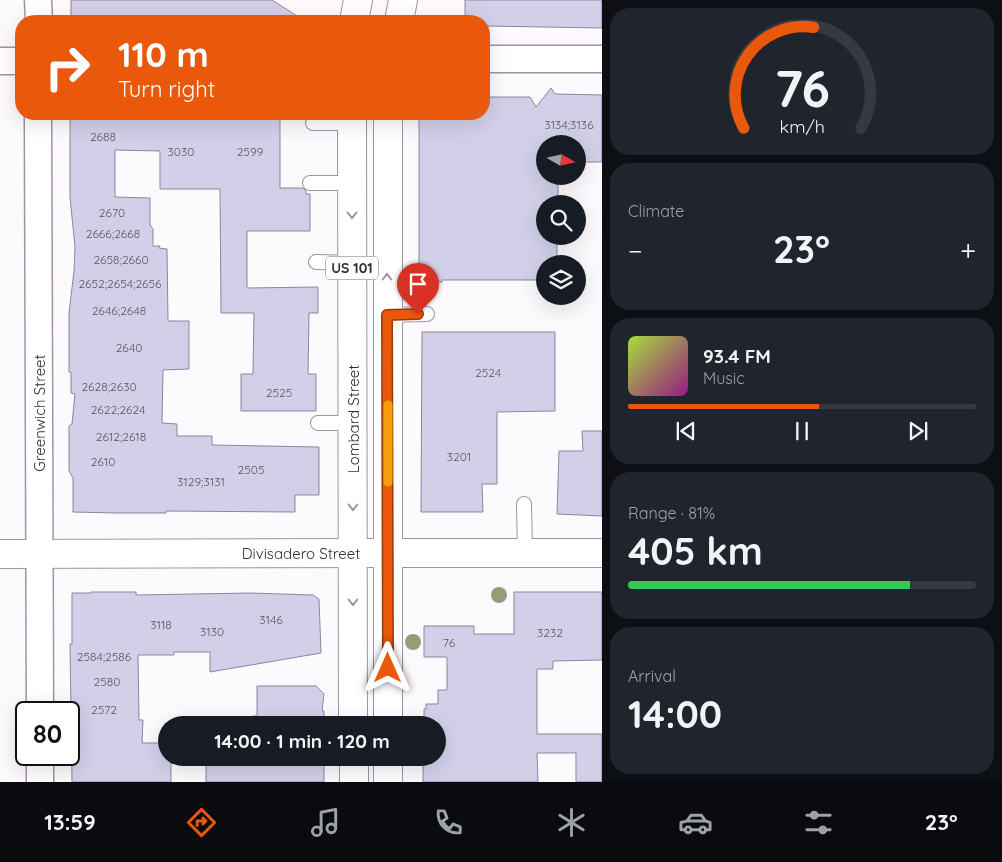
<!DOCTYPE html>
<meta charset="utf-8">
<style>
body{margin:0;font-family:Quicksand,sans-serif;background:#20242c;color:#f1f3f6;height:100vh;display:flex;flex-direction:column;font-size:19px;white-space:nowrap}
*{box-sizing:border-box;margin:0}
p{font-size:16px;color:#9ea1a6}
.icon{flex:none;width:28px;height:28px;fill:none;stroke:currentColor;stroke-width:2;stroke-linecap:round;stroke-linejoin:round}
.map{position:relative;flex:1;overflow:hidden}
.details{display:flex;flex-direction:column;gap:8px;padding:8px;background:#0d0f14;width:400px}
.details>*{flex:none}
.top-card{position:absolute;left:15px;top:15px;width:475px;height:105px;border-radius:20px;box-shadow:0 5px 20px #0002;background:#ea580c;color:#fff;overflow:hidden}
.needle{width:32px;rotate:99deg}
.controls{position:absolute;left:536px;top:135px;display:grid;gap:10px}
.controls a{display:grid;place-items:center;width:50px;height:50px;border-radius:50%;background:#171b24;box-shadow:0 5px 20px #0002;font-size:25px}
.speed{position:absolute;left:15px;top:701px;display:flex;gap:10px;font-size:25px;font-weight:700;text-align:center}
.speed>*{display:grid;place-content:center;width:65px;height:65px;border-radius:50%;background:#171b24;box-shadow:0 5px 20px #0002;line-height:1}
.speed .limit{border:2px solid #111;border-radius:8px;background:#fff;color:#111}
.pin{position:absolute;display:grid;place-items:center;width:42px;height:42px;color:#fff;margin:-51px -21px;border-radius:50% 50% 50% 0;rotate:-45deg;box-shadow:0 0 5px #0007}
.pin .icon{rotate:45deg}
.me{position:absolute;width:55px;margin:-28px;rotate:0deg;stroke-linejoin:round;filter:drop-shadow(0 0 4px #0008)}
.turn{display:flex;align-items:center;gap:18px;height:105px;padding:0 20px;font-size:22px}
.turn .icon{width:65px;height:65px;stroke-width:2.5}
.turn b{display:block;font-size:35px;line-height:42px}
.big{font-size:38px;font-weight:700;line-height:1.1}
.details .card{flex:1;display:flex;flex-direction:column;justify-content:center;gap:8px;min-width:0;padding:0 18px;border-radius:20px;background:#20242c}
.details .dial{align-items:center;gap:0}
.dial svg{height:130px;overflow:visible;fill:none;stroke:#363941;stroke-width:7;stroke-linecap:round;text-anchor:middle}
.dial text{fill:#f1f3f6;stroke:none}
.song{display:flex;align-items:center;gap:15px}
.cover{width:60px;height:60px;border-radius:8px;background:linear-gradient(135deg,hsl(80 70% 55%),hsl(310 70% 35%))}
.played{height:5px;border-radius:2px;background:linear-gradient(90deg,#ea580c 55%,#363941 55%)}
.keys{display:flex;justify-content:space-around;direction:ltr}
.heat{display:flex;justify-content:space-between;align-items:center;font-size:28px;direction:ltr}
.charge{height:8px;border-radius:4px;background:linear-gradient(90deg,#34c759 81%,#363941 0)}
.trip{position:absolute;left:158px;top:716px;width:288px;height:50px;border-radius:25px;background:#171b24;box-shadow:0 5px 20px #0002;font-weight:700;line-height:50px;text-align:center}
.dock{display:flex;height:80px;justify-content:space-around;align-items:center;background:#090b0e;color:#9ea1a6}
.dock .icon{width:35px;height:35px}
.dock .selected{color:#ea580c}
.dock b{font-size:22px;color:#f1f3f6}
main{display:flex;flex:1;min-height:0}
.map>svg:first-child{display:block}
</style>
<main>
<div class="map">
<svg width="602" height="782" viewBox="0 0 602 782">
<rect width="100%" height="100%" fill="#fdfafe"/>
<!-- building -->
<g fill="#d2d0e9" stroke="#89879e">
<path d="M 71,0 L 272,0 L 305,21 L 71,21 Z"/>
<path d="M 465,0 L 602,0 L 602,28 L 484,26 L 484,21 L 465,21 Z"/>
<path d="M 551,88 L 555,94 L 602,95 L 602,162 L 578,162 L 578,144 L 545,144 L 545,176 L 558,176 L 558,204 L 545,204 L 545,236 L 557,236 L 557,264 L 545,264 L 545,280 L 442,280 L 442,282 L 419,282 L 419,114 L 484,114 L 484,97 L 530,97 L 536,107 Z"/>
<path d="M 70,114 L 280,114 L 280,188 L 303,188 L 306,191 L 306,194 L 310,194 L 310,231 L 247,231 L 247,288 L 318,287 L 318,313 L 309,313 L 308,374 L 316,374 L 316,411 L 241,411 L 241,374 L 253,374 L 254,313 L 221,313 L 220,189 L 160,189 L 160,151 L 115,150 L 115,197 L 150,198 L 150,225 L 153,229 L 153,246 L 160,246 L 159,248 L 167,249 L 168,321 L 189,321 L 189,369 L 163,370 L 162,423 L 177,424 L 177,436 L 212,436 L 212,445 L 319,447 L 319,495 L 295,495 L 295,512 L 166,511 L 166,513 L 116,513 L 73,512 L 73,478 L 69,471 L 69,426 L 72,424 L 75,394 L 71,393 L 71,372 L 69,372 L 69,313 L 74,271 L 75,247 L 70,197 Z"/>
<path d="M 422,332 L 555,332 L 555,411 L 497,412 L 497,484 L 482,484 L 483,512 L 421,512 Z"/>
<path d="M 582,431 L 602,431 L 602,516 L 557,514 L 559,451 L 583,451 Z"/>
<path d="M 91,592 L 136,592 L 136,595 L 250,593 L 313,595 L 319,599 L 321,653 L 210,672 L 210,652 L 174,652 L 174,655 L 138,655 L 139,720 L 143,720 L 142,743 L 166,743 L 166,758 L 171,758 L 171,782 L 72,782 L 70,644 L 72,644 L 72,593 L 91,593 Z"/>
<path d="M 514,592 L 602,592 L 602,660 L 553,661 L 553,669 L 537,669 L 537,734 L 602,734 L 602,782 L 576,782 L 576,753 L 537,753 L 538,782 L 423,782 L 423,758 L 436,758 L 436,725 L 424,725 L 424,709 L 426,709 L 426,704 L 438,704 L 438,690 L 447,690 L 447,657 L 424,657 L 424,626 L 474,626 L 474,634 L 514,634 Z"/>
<path d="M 257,686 L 316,686 L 324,694 L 322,711 L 324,711 L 324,725 L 253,725 L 253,716 L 257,716 Z"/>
<rect x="206" y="758" width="118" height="24"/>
</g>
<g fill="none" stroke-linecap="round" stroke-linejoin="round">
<!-- service casing -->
<g stroke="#a192a7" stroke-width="16">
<g id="service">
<path d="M 313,123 L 352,123"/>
<path d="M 310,183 L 352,183"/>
<path d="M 316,262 L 352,263"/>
<path d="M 387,315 L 427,314"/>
<path d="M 318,423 L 353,423"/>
<path d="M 524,504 L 525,553"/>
</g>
</g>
<!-- minor casing -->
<g stroke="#a192a7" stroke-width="29">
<g id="minor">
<path d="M 38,0 L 39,21"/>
<path d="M 484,59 L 602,59"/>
<path d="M 0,61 L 21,61"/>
<path d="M 38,114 L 40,712"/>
<path d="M 40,755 L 40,782"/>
</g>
</g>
<!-- tertiary casing -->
<g stroke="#a192a7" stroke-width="30">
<path id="tertiary" d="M 388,553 L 602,553"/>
</g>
<!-- secondary casing -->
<g stroke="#a192a7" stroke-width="30">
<path id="secondary" d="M 0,554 L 388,553"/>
</g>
<!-- trunk casing -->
<g stroke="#a192a7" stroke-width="30">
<g id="trunk">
<path d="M 354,21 L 358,0"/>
<path d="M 399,21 L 403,0"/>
<path d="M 352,114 L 353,725"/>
<path d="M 388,114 L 388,725"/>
<path d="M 354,758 L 354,782"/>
<path d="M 388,758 L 388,782"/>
</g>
</g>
<!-- service -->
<use href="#service" stroke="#fff" stroke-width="14"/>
<!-- minor -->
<use href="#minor" stroke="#fff" stroke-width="26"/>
<!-- tertiary -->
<use href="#tertiary" stroke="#fff" stroke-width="28"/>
<!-- secondary -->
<use href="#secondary" stroke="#fff" stroke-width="28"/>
<!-- trunk -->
<use href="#trunk" stroke="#fff" stroke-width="28"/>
</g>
<!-- trees -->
<g fill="#969b7b">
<circle cx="499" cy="595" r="8"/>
<circle cx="413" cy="642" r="8"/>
</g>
<!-- one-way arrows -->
<defs><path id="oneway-chevron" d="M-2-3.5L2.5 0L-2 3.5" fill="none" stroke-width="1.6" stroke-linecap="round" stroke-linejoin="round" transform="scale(1.25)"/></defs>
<g stroke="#9a969b">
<use href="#oneway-chevron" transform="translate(352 215) rotate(90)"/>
<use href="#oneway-chevron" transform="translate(387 277) rotate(-90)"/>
<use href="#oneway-chevron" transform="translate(353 507) rotate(90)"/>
<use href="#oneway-chevron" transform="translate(353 602) rotate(90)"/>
</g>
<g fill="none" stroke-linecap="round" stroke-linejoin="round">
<!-- route casing -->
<g stroke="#983908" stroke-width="12">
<path id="route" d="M 388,668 L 387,315 L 418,314"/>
</g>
<!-- route -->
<use href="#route" stroke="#ea580c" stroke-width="9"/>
<!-- slow -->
<path stroke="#f59e0b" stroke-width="9" d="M 388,405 L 388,482"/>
</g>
<g text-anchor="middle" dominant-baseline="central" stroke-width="4" stroke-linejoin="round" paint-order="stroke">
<!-- number labels -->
<g font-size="12" fill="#5c5664">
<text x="569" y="124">3134;3136</text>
<text x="103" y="136">2688</text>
<text x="181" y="151">3030</text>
<text x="250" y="151">2599</text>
<text x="112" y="212">2670</text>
<text x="113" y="233">2666;2668</text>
<text x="121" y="259">2658;2660</text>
<text x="120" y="283">2652;2654;2656</text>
<text x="119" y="310">2646;2648</text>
<text x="129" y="347">2640</text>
<text x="488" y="372">2524</text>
<text x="109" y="386">2628;2630</text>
<text x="279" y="392">2525</text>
<text x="118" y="409">2622;2624</text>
<text x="121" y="436">2612;2618</text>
<text x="459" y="456">3201</text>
<text x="103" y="461">2610</text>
<text x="251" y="469">2505</text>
<text x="201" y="481">3129;3131</text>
<text x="271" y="619">3146</text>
<text x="161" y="624">3118</text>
<text x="212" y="631">3130</text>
<text x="550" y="632">3232</text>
<text x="449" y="642">76</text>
<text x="104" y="656">2584;2586</text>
<text x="107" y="681">2580</text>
<text x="104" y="709">2572</text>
</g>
<!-- shield labels -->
<rect fill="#fff" stroke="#716d73" stroke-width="1" x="326" y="256.5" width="52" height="23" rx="4"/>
<g font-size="14" font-weight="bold" fill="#342e37">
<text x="352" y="268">US 101</text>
</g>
<!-- street labels -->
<g font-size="15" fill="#342e37" stroke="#fff">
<text transform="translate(39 413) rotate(-90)">Greenwich Street</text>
<text transform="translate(353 419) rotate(-90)">Lombard Street</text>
<text x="301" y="553">Divisadero Street</text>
</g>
</g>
</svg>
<div class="controls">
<a><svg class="needle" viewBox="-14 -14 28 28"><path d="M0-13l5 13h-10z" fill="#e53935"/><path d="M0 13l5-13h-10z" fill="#9ea1a6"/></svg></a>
<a><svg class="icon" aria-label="search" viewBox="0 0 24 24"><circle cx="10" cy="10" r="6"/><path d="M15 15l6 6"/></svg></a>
<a><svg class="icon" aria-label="layers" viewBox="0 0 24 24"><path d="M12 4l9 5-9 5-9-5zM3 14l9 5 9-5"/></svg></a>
</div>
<div class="speed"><div class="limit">80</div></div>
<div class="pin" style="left:418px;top:314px;background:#d93025"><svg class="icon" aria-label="arrive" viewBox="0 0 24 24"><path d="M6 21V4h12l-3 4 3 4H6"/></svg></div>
<svg class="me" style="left:388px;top:668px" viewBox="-20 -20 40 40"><path d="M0-17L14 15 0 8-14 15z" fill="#ea580c" stroke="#fff" stroke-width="4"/></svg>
<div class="trip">14:00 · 1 min · 120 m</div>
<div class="top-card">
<div class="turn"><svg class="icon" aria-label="right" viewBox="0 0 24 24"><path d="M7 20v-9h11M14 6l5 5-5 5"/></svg><div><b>110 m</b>Turn right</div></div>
</div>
</div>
<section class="details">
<div class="card dial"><svg viewBox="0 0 100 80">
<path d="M14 69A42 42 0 1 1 86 69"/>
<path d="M14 69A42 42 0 0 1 57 7" stroke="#ea580c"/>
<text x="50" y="56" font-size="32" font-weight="700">76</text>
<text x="50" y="72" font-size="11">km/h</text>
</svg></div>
<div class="card"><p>Climate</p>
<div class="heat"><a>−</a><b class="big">23°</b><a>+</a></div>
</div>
<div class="card">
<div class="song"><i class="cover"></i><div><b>93.4 FM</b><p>Music</p></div></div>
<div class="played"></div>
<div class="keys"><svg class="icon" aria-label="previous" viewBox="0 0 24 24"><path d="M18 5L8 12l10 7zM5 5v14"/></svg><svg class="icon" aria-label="pause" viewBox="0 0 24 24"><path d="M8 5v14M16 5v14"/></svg><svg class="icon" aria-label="next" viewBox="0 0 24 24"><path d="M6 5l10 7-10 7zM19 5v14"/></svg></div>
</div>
<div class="card"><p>Range · 81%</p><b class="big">405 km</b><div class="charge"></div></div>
<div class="card"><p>Arrival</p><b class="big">14:00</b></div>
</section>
</main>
<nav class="dock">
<b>13:59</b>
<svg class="icon selected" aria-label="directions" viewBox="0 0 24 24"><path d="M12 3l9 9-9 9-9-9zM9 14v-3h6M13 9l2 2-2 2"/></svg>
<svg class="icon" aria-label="music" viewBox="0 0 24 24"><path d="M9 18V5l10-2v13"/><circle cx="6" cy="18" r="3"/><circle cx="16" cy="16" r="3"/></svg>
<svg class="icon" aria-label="phone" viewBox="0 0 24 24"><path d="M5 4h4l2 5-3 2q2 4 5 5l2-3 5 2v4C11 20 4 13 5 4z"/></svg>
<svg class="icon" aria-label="climate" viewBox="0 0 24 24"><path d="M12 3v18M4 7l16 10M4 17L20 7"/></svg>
<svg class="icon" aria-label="car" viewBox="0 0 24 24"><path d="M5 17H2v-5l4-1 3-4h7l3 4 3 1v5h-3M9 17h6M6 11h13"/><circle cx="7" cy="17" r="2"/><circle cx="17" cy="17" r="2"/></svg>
<svg class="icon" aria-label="filters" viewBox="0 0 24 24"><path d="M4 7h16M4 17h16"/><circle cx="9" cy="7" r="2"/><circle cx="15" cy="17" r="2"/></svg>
<b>23°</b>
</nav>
